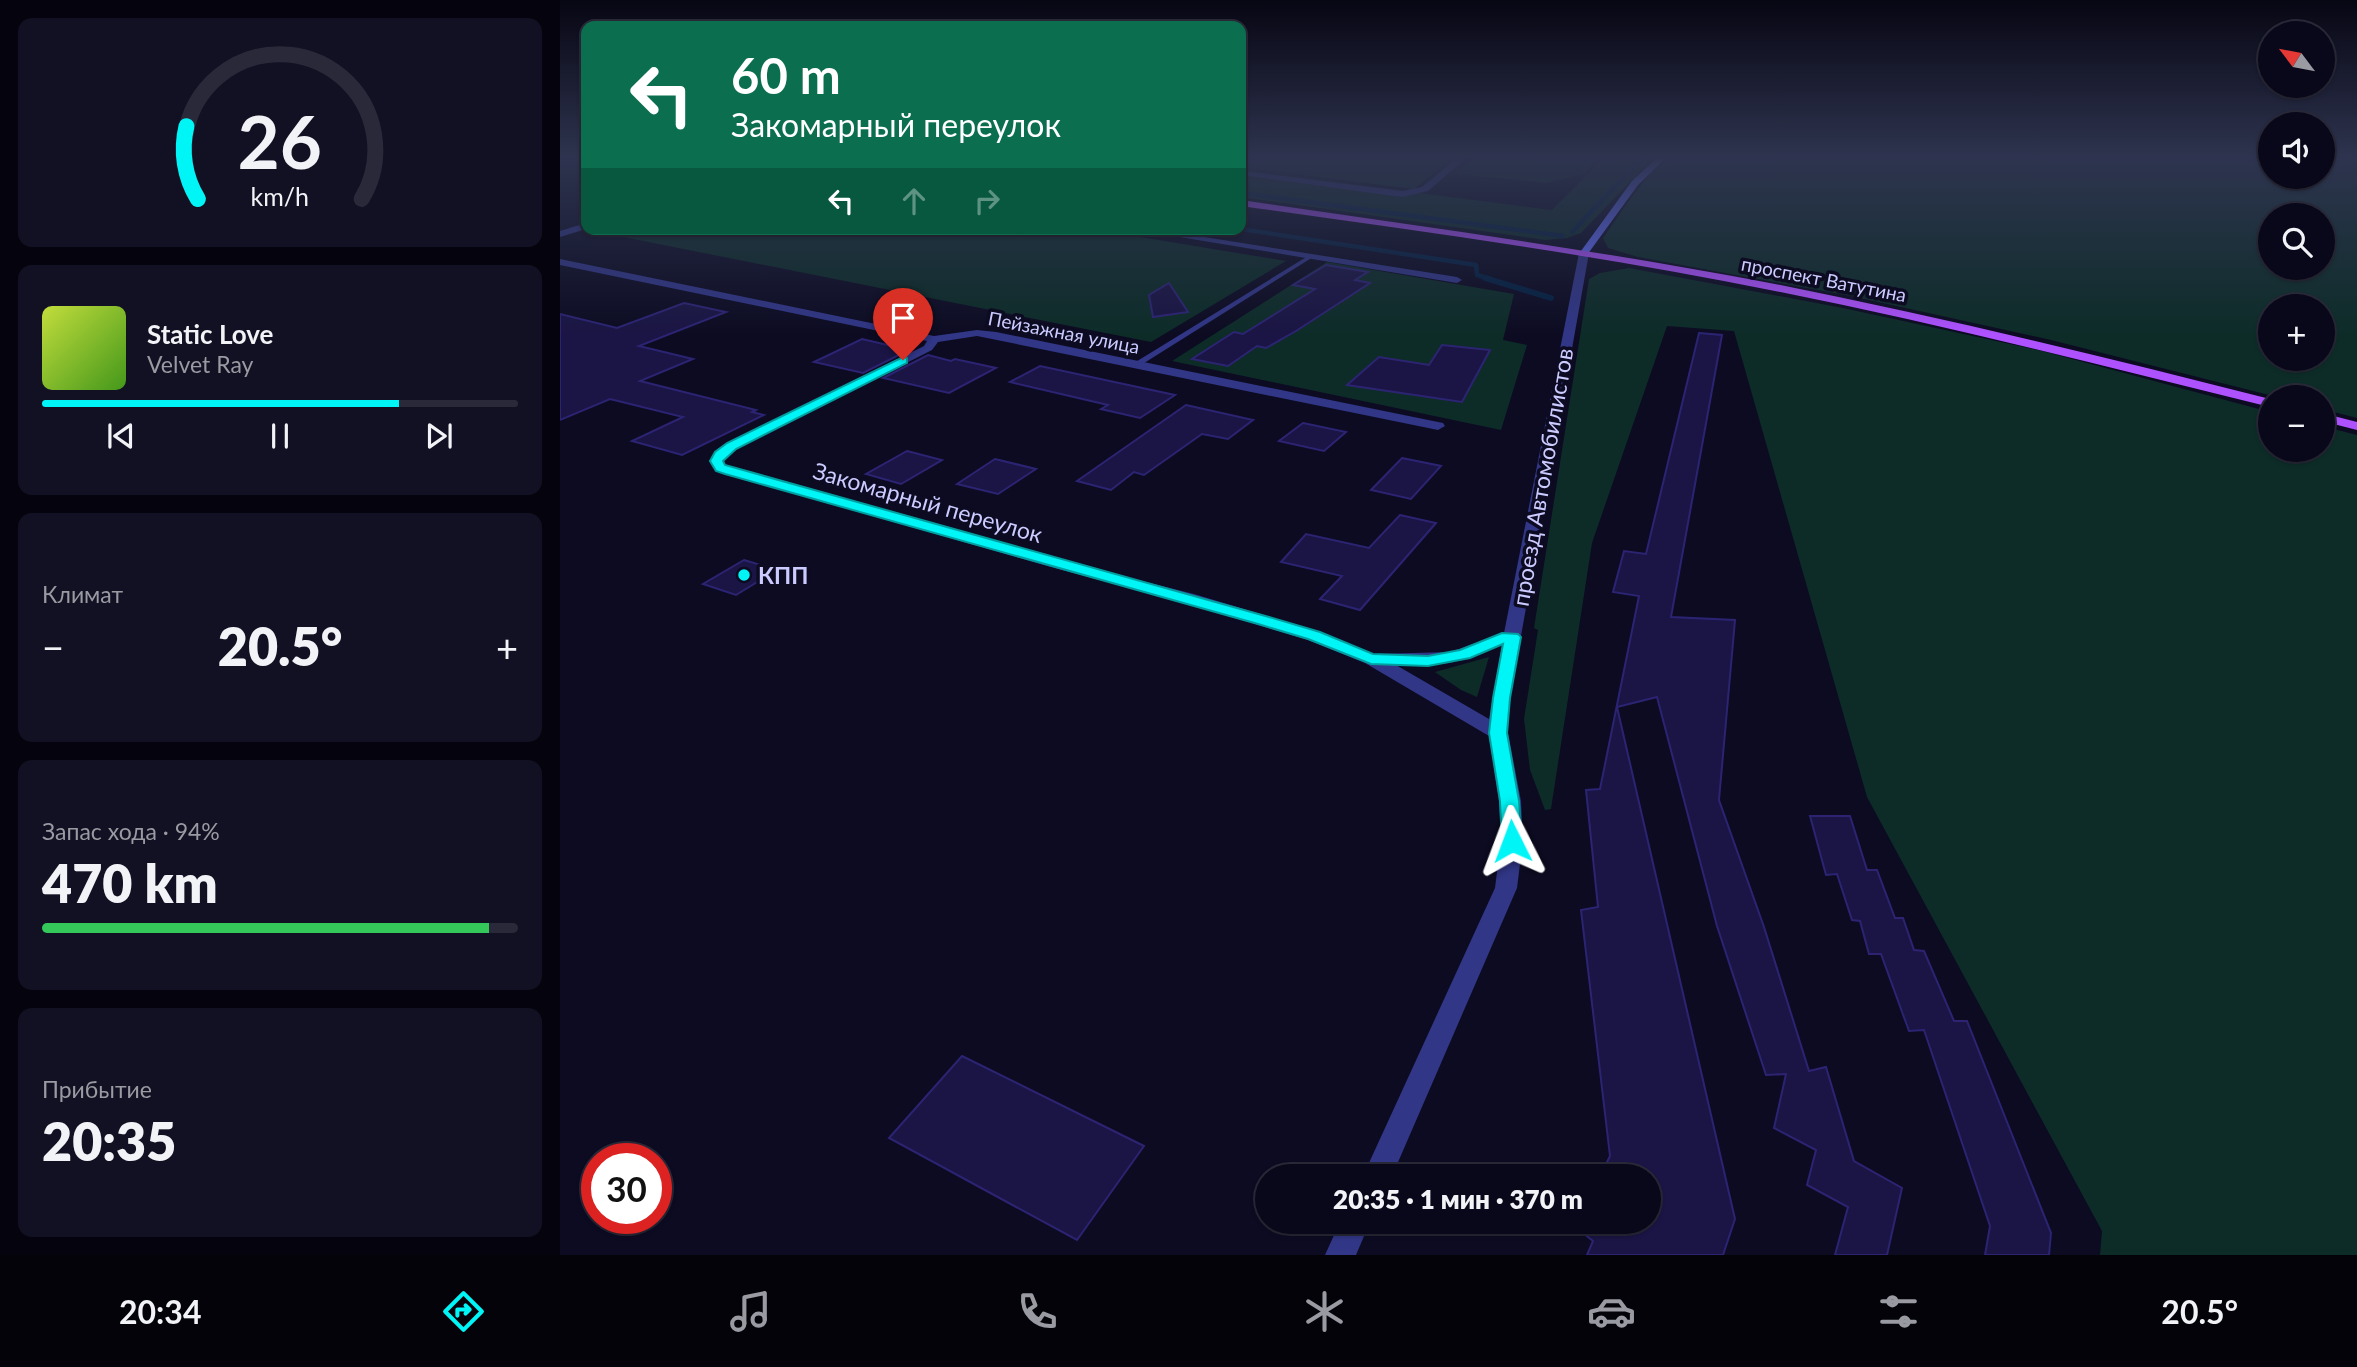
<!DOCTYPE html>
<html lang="ru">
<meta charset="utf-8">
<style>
body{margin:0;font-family:Lato,sans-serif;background:#121123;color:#f1f3f6;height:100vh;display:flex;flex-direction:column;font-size:26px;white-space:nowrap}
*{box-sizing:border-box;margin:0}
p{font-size:23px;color:#999aa2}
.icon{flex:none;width:38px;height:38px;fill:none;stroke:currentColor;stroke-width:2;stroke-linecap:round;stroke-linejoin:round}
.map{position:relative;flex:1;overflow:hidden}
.drawer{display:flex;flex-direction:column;gap:18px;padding:18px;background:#05040e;width:560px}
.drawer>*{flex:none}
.guide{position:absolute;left:21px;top:21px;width:665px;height:214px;border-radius:14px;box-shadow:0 2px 5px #0004,0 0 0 2px #292939;background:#0b6e4f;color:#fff;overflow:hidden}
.needle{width:46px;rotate:302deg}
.fabs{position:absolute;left:1698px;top:21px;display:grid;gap:14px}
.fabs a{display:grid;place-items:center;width:77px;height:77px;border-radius:50%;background:#09081a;box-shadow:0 2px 5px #0004,0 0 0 2px #292939;font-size:35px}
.speed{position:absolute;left:21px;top:1143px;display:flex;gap:14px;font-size:35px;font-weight:700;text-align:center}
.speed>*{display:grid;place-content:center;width:91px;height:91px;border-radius:50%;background:#09081a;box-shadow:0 2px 5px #0004,0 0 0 2px #292939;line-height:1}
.speed .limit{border:10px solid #d22;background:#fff;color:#111}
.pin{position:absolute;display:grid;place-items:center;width:60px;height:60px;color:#fff;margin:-72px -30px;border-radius:50% 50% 50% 0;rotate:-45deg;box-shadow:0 0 7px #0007}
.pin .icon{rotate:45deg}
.me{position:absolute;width:77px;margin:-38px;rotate:357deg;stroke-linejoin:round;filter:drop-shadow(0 0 5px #0008)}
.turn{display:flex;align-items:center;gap:24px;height:147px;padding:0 35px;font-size:32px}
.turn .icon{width:91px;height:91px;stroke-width:2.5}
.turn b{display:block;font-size:49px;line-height:60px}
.lanes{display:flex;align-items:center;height:66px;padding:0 35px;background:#0003;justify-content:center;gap:35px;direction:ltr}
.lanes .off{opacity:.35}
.big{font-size:52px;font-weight:800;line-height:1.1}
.drawer .card{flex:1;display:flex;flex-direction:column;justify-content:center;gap:10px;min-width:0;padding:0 24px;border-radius:14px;background:#121123}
.drawer .dial{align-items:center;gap:0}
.dial svg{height:182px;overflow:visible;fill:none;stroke:#292939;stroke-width:7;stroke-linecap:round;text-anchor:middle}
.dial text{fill:#f1f3f6;stroke:none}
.song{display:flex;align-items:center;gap:21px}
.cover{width:84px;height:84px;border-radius:10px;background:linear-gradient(135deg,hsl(70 70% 55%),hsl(100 70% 35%))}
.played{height:7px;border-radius:4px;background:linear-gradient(90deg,#00f5f6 75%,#292939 75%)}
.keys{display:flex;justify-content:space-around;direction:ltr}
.heat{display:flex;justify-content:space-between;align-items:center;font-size:38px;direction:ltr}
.charge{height:10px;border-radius:5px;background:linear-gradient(90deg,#34c759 94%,#292939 0)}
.trip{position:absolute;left:695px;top:1164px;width:406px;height:70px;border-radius:35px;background:#09081a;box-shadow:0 2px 5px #0004,0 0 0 2px #292939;font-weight:800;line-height:70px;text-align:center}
.tabs{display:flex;height:112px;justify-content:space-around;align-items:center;background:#04030a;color:#999aa2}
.tabs .icon{width:49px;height:49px}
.tabs .selected{color:#00f5f6}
.tabs b{font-size:32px;color:#f1f3f6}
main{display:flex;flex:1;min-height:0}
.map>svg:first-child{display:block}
</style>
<main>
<section class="drawer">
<div class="card dial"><svg viewBox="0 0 100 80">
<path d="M14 69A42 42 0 1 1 86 69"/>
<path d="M14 69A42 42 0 0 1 9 37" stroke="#00f5f6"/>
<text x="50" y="56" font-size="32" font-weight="700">26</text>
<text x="50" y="72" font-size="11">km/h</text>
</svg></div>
<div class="card">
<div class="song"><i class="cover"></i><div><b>Static Love</b><p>Velvet Ray</p></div></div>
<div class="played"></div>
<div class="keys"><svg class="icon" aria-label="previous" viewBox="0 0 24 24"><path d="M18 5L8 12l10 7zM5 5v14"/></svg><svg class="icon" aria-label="pause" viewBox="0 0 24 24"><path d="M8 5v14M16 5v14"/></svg><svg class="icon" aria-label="next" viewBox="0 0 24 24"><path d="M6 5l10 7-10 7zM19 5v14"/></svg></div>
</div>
<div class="card"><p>Климат</p>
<div class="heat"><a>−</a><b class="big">20.5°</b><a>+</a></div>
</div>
<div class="card"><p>Запас хода · 94%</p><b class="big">470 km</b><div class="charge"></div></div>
<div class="card"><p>Прибытие</p><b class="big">20:35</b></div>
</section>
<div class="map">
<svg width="1797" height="1255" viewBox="0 0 1797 1255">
<rect width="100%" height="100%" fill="#0c0b22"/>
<!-- green -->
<g fill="#0d2c28" fill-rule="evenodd">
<path d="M 681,159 L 891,159 L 854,189 L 681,167 Z"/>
<path d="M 914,159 L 1037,159 L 1024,174 L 986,183 L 896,174 Z"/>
<path d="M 1043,159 L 1092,159 L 1021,233 L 1007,238 L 985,240 L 681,197 L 681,170 L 992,210 Z"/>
<path d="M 1110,159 L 1710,159 L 1710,177 L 1762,177 L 1762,159 L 1797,159 L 1797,418 L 1762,409 L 1762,397 L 1717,397 L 1491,340 L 1291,296 L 1078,257 L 1048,248 L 1043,238 C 1062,213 1082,175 1110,159 ZM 1710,215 L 1762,215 L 1762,268 L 1710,268 ZM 1762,306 L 1762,359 L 1710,359 L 1710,306 Z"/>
<path d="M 47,229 L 532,229 L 726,261 L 591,342 L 38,232 Z"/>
<path d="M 767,262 L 954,294 L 943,340 L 967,345 L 941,430 L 612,361 Z"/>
<path d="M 1069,268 L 1283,308 L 1482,351 L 1710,412 L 1710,450 L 1762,450 L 1762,426 L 1797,435 L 1797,1255 L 1540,1255 L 1542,1231 L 1307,797 L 1174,331 L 1107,326 L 1032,543 L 991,809 L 985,810 L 970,770 L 964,719 L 978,630 L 974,628 L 1029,279 L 1040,273 Z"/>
<path d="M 929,657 L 917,697 L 901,690 L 875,672 Z"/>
</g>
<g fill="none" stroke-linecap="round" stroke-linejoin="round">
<!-- stream-far1 -->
<g stroke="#042041" stroke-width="4.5">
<path d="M 681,193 L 1003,236"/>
<path d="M 681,229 L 916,265 L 917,275 L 931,279"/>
<path d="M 1012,232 L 1081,159"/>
</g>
<!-- stream -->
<path stroke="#042041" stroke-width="6" d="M 925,278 L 991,298"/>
</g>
<!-- building -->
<g fill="#1a1544" stroke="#2c2473" stroke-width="2">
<path d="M 766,265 L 808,272 L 795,280 L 810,283 L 736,331 L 706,348 L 697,346 L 668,366 L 632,359 L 674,332 L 683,334 L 755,289 L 733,285 Z"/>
<path d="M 609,283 L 628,312 L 593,317 L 589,295 Z"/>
<path d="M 124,303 L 166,312 L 79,346 L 133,359 L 80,381 L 196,410 L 192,412 L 204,415 L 122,455 L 72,441 L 123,417 L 50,399 L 0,420 L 0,314 L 57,328 Z"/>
<path d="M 1139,333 L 1162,335 L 1111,617 L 1175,620 L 1159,800 L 1204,927 L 1249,1071 L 1266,1067 L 1294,1161 L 1342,1188 L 1327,1255 L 1275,1255 L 1288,1207 L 1247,1185 L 1256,1150 L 1214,1128 L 1226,1074 L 1206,1075 L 1157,926 L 1097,697 L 1057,707 L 1175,1219 L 1163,1255 L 1027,1255 L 1033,1241 L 1014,1226 L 1017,1222 L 1088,1222 L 1088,1176 L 1040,1176 L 1050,1156 L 1021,910 L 1038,907 L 1026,790 L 1040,789 L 1079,596 L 1053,592 L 1064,551 L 1086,554 Z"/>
<path d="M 302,339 L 349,350 L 303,373 L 254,362 Z"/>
<path d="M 882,345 L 930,350 L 902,402 L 787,385 L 819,357 L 869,365 Z"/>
<path d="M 368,355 L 391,361 L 395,359 L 436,368 L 389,393 L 323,378 Z"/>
<path d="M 480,366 L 573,386 L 615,395 L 580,418 L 541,409 L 548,405 L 450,382 Z"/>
<path d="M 626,405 L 693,420 L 668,439 L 642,434 L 584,475 L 574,472 L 551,490 L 517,481 Z"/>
<path d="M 743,423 L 786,432 L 764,451 L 719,441 Z"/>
<path d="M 347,451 L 382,460 L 341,484 L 306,474 Z"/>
<path d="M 842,458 L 881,466 L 851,499 L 811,490 Z"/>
<path d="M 435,459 L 476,469 L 438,494 L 397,484 Z"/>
<path d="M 840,515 L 876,523 L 800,610 L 760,599 L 782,576 L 721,562 L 746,534 L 809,548 Z"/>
<path d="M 184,560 L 217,570 L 176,595 L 143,584 Z"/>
<path d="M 1250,816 L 1290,816 L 1307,870 L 1317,870 L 1335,918 L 1343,918 L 1354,950 L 1364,951 L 1394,1021 L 1407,1021 L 1491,1233 L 1489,1255 L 1425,1255 L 1430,1226 L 1364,1030 L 1349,1031 L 1321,954 L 1309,954 L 1300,921 L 1292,920 L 1277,874 L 1266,875 Z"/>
<path d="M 402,1056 L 584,1146 L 517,1240 L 329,1138 Z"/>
</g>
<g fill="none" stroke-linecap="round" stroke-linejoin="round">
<!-- lane -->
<path fill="#313686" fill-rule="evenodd" d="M 748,256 L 753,257 L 581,365 L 574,363 Z"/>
<!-- street -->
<g fill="#313686" fill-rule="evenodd">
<path d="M 896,159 L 905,159 L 868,191 L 842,197 L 681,175 L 681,171 L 842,191 L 862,187 Z"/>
<path d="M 26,223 L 26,229 L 0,237 L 0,231 Z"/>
<path d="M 571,229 L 594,229 L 897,277 L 902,280 L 897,283 Z"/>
<path d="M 1024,250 L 1029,253 L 950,698 L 948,733 L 961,801 L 963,840 L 957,888 L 832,1176 L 803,1176 L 935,888 L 941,840 L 939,801 L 929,736 L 805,663 L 748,640 L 622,602 L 502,570 L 155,471 L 149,461 L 167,443 L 364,346 L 367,341 L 0,265 L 0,259 L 374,336 L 417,330 L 436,332 L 883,423 L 885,426 L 878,430 L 417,336 L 378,342 L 372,350 L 177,449 L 163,461 L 165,465 L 514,564 L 634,594 L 760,632 L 814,654 L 890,652 L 944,633 L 1019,253 ZM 942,645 L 929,719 L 836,665 L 890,663 Z"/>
<path d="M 780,1222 L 810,1222 L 796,1255 L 765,1255 Z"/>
</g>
<!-- secondary -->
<path fill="#626dff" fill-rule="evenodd" d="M 1096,159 L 1105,159 L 1078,185 L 1027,255 L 1021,255 L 1021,251 L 1072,181 Z"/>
<!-- primary -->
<g fill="#ae52ff" fill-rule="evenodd">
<path d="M 681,200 C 859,226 1038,250 1215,284 C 1381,317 1545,357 1710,399 L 1710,407 C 1545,366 1381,324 1215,291 C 1038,255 859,231 681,206 Z"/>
<path d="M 1762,413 L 1797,422 L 1797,430 L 1762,421 Z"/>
</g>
</g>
<!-- sky -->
<linearGradient id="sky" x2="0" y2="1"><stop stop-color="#070613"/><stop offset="0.47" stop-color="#2e344f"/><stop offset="1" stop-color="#2e344f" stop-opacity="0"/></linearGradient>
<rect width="1797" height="335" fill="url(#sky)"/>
<!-- route -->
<path fill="#00f5f6" stroke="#009fa0" stroke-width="2" d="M 343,357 L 347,358 L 347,363 L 176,449 L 163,461 L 165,465 L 709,617 L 760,632 L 813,654 L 868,656 L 900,650 L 942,633 L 958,634 L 961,637 L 950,698 L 947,733 L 959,801 L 962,841 L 959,846 L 952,848 L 945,846 L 942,841 L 940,801 L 929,733 L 933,698 L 943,644 L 910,658 L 868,666 L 811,664 L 748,639 L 698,624 L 165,474 L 156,471 L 150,461 L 155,452 L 167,443 Z"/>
<!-- markers -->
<circle fill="#00f5f6" stroke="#0c0b22" stroke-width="2.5" cx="184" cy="575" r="7"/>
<g text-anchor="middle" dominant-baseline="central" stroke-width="7" stroke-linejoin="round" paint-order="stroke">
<!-- far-street labels -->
<g font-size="19" fill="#cccbff" stroke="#0c0b22">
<text transform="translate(1264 279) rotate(11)">проспект Ватутина</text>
<text transform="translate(504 332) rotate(11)">Пейзажная улица</text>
</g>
<!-- street labels -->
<g font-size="23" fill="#cccbff" stroke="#0c0b22">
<text transform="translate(982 477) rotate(-80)">проезд Автомобилистов</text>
<text transform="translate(368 502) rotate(16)">Закомарный переулок</text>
</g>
<!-- poi labels -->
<g font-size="23" font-weight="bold" fill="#cccbff" stroke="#0c0b22" text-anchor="start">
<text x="198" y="575">КПП</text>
</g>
</g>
</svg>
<div class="fabs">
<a><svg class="needle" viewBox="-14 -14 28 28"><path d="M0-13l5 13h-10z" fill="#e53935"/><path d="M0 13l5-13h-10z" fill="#999aa2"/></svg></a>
<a><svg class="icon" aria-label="sound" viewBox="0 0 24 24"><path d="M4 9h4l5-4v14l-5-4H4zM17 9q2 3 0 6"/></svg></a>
<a><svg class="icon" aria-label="search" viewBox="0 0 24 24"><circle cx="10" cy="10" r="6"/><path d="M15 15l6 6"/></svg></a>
<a>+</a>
<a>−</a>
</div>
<div class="speed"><div class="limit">30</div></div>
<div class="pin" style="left:343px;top:360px;background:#d93025"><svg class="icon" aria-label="arrive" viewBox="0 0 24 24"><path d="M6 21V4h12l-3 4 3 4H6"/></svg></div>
<svg class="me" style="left:952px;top:841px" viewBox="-20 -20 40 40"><path d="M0-17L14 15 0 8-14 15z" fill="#00f5f6" stroke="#fff" stroke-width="4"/></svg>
<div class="trip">20:35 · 1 мин · 370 m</div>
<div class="guide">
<div class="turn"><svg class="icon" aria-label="left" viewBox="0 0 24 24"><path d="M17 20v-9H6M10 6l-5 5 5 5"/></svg><div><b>60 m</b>Закомарный переулок</div></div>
<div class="lanes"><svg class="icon" aria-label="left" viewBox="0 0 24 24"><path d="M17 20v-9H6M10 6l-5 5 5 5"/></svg><svg class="icon off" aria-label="ahead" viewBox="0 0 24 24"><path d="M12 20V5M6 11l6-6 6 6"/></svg><svg class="icon off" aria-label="right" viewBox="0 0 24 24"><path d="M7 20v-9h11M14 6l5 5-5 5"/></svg></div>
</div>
</div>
</main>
<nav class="tabs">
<b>20:34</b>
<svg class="icon selected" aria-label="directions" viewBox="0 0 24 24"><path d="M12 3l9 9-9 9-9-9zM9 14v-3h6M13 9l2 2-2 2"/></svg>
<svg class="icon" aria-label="music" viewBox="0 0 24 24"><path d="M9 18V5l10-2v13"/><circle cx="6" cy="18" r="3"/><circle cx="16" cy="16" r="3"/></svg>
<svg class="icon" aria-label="phone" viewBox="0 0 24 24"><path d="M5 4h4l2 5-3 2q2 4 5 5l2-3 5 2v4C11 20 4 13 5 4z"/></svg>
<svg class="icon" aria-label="climate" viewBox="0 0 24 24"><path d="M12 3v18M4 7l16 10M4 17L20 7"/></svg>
<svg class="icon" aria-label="car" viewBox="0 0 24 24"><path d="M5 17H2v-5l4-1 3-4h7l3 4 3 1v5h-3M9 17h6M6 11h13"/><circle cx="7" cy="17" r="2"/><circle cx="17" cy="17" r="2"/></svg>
<svg class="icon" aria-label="filters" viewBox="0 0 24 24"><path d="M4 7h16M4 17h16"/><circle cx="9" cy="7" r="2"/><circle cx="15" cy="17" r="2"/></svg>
<b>20.5°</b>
</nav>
